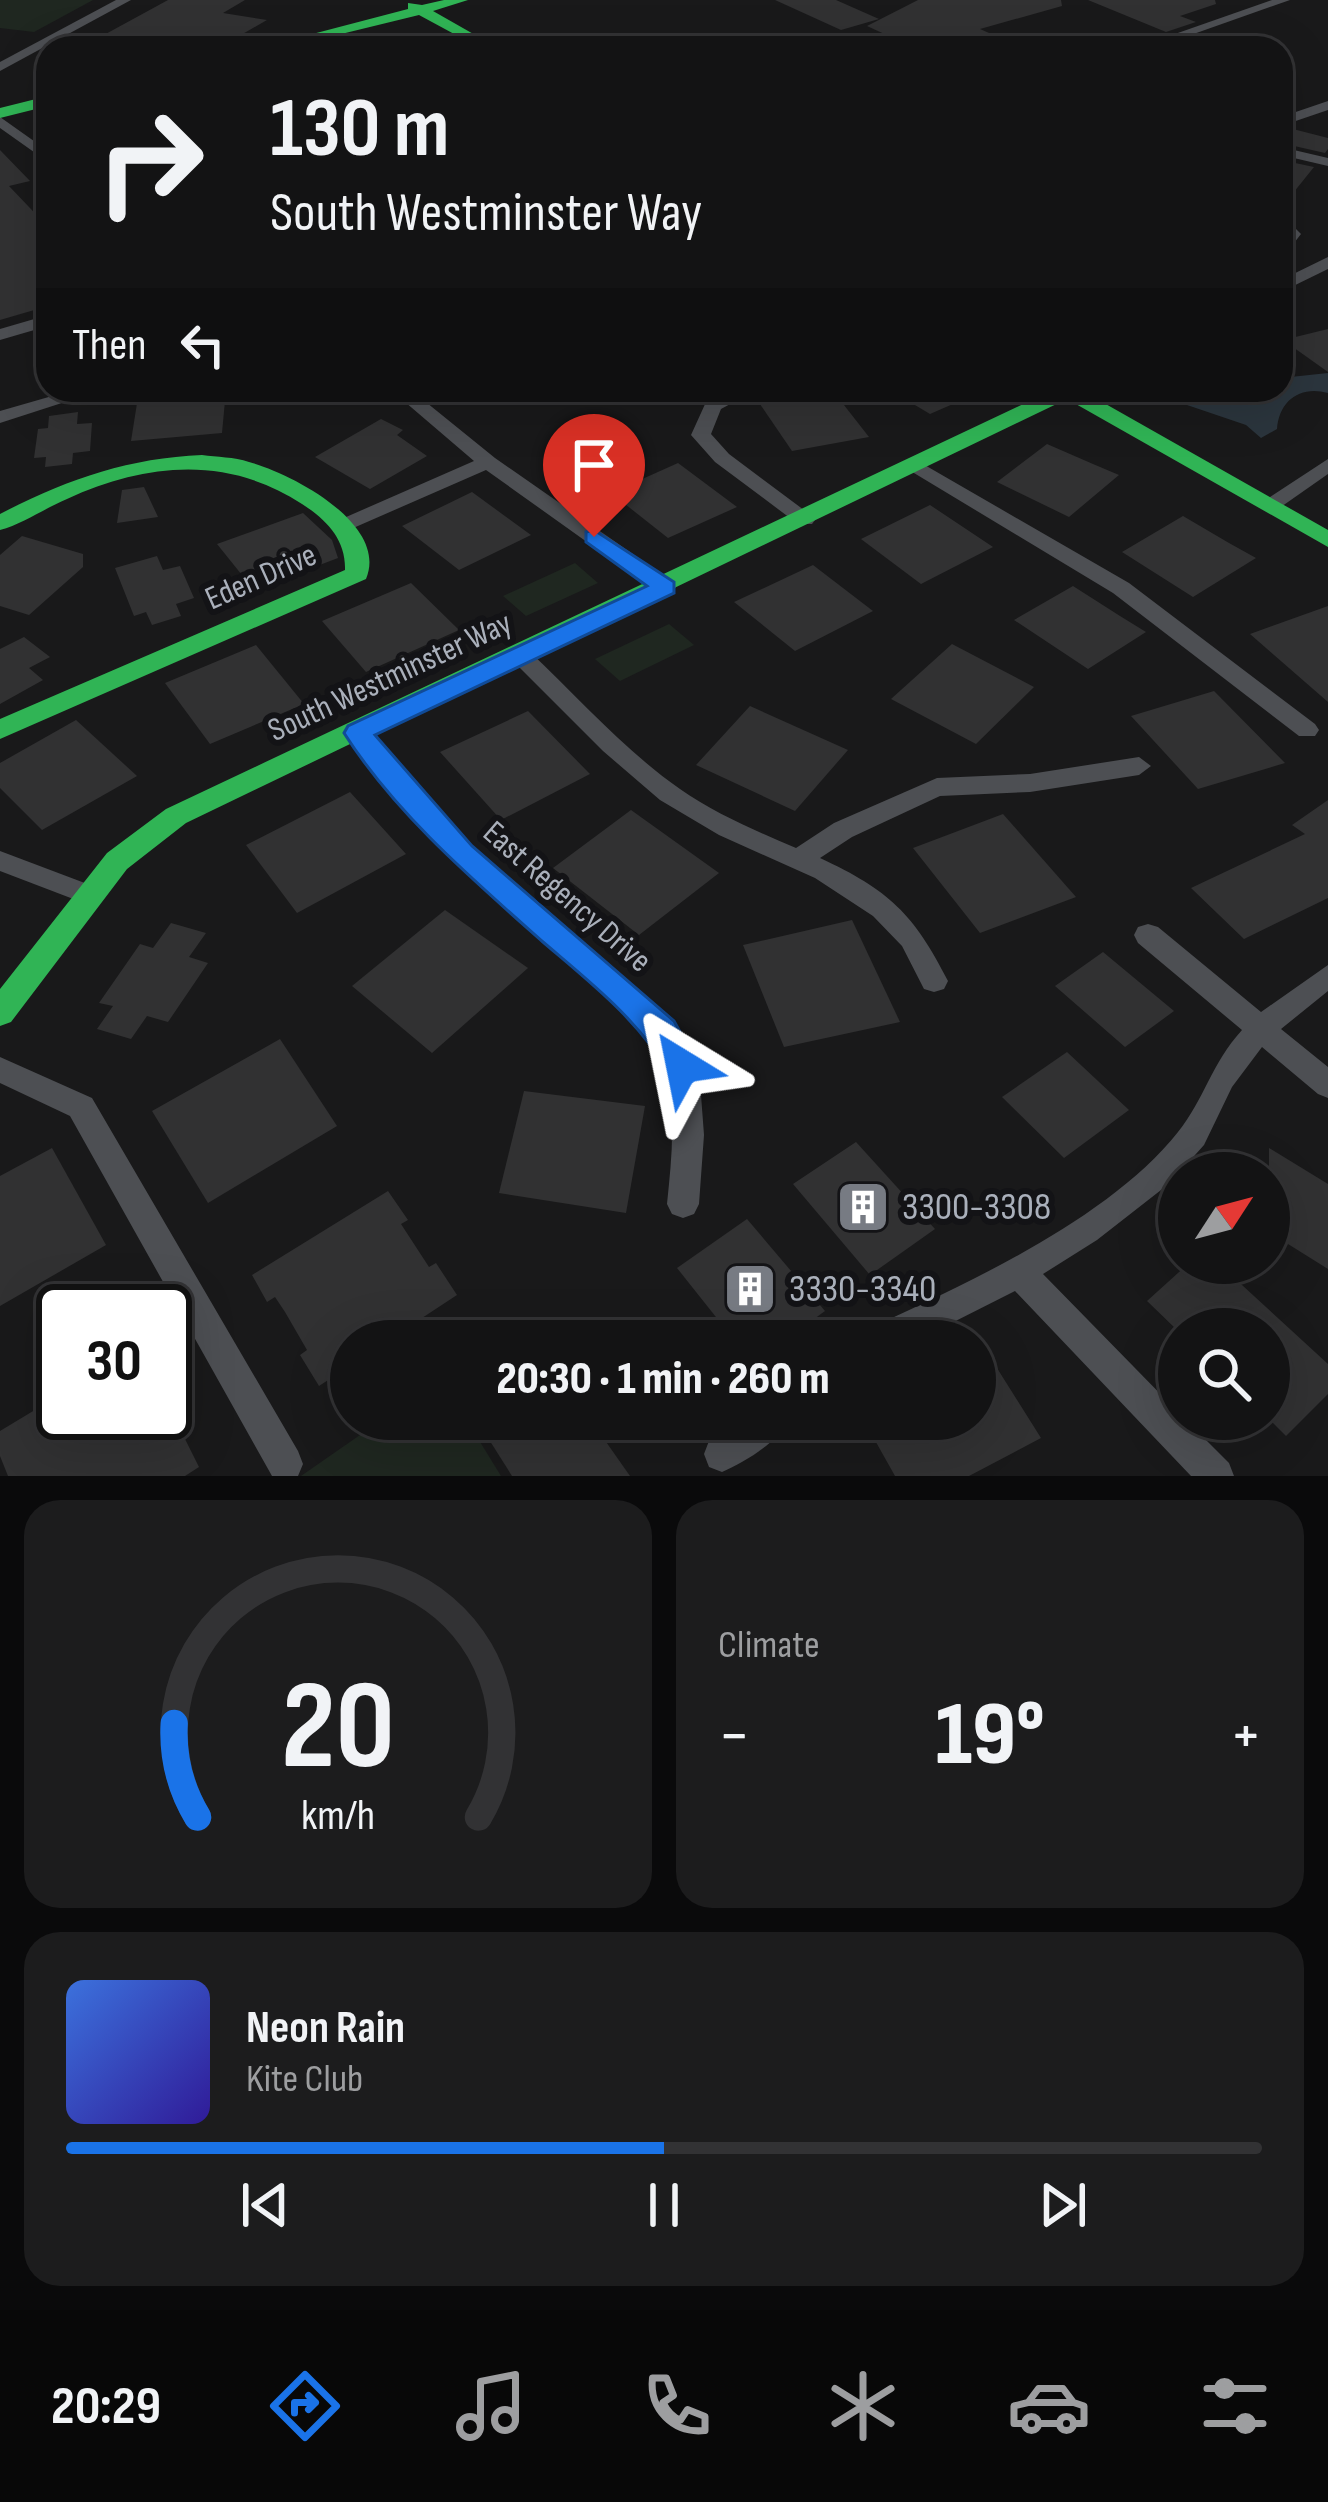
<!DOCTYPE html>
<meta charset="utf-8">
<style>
body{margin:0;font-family:"Sofia Sans Condensed",sans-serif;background:#1c1c1d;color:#f1f3f6;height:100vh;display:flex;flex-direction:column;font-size:45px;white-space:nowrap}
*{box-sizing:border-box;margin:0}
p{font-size:39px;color:#9d9ea0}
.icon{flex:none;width:66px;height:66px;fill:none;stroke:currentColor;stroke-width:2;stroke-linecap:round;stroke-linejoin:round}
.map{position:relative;height:1476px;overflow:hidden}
.panel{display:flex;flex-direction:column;gap:24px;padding:24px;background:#0a0a0b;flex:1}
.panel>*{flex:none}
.top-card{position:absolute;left:36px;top:36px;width:1257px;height:366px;border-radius:36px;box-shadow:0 12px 48px #0002,0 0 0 3px #323234;background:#131314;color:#f1f3f6;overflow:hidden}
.needle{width:78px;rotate:54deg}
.tools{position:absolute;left:1158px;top:1152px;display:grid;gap:24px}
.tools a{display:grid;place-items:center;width:132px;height:132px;border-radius:50%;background:#131314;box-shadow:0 12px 48px #0002,0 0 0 3px #323234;font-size:60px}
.speed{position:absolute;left:36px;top:1284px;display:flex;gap:24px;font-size:60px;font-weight:700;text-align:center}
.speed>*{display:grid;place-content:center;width:156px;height:156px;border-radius:50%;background:#131314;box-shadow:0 12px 48px #0002,0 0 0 3px #323234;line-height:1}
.speed .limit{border:6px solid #111;border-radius:18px;background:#fff;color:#111}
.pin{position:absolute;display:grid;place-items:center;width:102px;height:102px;color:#fff;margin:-123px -51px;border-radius:50% 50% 50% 0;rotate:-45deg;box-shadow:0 0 12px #0007}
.pin .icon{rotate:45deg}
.me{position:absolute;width:132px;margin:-66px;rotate:325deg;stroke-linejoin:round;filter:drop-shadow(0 0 9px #0008)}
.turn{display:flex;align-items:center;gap:42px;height:252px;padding:0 36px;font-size:54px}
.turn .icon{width:156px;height:156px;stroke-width:2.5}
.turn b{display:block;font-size:84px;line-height:102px}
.then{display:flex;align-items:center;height:114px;padding:0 36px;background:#0003;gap:24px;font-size:45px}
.big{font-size:90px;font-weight:800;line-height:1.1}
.panel .tile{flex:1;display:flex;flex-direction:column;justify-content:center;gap:18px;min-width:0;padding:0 42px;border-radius:36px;background:#1c1c1d}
.panel .dial{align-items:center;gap:0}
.dial svg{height:312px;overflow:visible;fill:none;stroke:#323234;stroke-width:7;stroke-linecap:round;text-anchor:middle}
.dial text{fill:#f1f3f6;stroke:none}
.song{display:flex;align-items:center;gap:36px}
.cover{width:144px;height:144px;border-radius:18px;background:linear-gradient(135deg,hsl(220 70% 55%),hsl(250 70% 35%))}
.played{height:12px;border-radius:6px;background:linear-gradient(90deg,#1a73e8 50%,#323234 50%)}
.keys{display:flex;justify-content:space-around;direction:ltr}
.heat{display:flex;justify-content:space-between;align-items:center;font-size:66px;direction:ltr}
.panel .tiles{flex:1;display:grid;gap:24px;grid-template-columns:1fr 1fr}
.tile:last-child{grid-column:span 2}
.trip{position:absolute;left:330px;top:1320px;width:666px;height:120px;border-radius:60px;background:#131314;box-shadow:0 12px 48px #0002,0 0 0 3px #323234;font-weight:800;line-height:120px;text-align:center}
.tab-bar{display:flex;height:192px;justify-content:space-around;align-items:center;background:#080808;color:#9d9ea0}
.tab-bar .icon{width:84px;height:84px}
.tab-bar .selected{color:#1a73e8}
.tab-bar b{font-size:54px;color:#f1f3f6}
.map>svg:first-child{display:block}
</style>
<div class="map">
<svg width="1328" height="1476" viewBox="0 0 1328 1476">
<rect width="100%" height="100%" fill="#19191a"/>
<!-- green -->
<g fill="#1f2720">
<path d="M 0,0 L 93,0 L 34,32 L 0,28 Z"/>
<path d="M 575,563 L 598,583 L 526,616 L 503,596 Z"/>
<path d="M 669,624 L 694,645 L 620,681 L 595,659 Z"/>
<path d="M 383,1419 L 466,1419 L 501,1476 L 301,1476 Z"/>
</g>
<!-- water -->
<path fill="#2b353d" d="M 1328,373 L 1328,393 C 1300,385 1279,401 1277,429 L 1261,438 L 1246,425 L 1187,405 L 1174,393 L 1281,390 L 1281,378 Z"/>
<!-- building -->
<g fill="#313132">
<path d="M 168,0 L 245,0 L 223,13 L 267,20 L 220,47 L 177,40 L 163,48 L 80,48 Z"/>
<path d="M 775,0 L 836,0 L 879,19 L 841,30 Z"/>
<path d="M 918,0 L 1061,0 L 1062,6 L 980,29 L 1023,48 L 915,48 L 867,26 Z"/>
<path d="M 1088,0 L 1215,0 L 1216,4 L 1180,16 L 1196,22 L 1166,32 Z"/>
<path d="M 1289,128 L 1328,138 L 1328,149 L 1325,153 L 1281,143 L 1281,130 Z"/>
<path d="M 0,150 L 30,181 L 9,186 L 48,227 L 48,306 L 0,320 Z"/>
<path d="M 1281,160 L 1314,167 L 1281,208 Z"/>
<path d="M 1328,329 L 1328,372 L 1283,340 Z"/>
<path d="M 226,390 L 222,433 L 131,441 L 138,397 Z"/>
<path d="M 890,390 L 985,390 L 930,414 Z"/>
<path d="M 833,391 L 869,437 L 792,451 L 760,404 Z"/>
<path d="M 78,412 L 77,424 L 92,423 L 90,451 L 73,453 L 72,464 L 45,467 L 46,457 L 34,458 L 38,429 L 48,428 L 49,416 Z"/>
<path d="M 381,419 L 403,430 L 397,435 L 427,456 L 370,489 L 315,457 Z"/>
<path d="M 1047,444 L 1093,464 L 1119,475 L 1069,517 L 997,482 Z"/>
<path d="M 678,463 L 737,507 L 668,538 L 611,493 Z"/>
<path d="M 144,487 L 158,517 L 117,523 L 122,490 Z"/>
<path d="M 472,492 L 531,535 L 459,570 L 402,526 Z"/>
<path d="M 930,505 L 993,547 L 921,584 L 861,539 Z"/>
<path d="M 303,513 L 332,540 L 338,558 L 254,590 L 217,544 Z"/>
<path d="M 1183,516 L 1229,543 L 1256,558 L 1193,597 L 1122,552 Z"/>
<path d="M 22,536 L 83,554 L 83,567 L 29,615 L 0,606 L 0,555 Z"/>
<path d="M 157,556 L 163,570 L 180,566 L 194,598 L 176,604 L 181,616 L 152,625 L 146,612 L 134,616 L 115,568 Z"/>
<path d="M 813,565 L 873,611 L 795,651 L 734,602 Z"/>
<path d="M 411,583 L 459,630 L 366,672 L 322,621 Z"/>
<path d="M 1073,586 L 1120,616 L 1146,632 L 1088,669 L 1014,620 Z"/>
<path d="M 1328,606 L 1328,702 L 1250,634 Z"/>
<path d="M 24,637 L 50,657 L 29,668 L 43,680 L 0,704 L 0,649 Z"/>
<path d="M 952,644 L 1034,687 L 976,744 L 891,699 Z"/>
<path d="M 256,645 L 304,704 L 210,744 L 165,683 Z"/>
<path d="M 1214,691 L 1285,763 L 1198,789 L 1131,716 Z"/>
<path d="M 750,706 L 848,750 L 795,811 L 696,765 Z"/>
<path d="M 528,711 L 590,774 L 501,820 L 440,752 Z"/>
<path d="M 76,720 L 137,776 L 42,830 L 0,788 L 0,763 Z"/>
<path d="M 350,792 L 406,854 L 297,913 L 246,845 Z"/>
<path d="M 1328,800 L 1328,898 L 1244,939 L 1191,888 L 1305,834 L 1292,825 Z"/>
<path d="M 631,810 L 719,873 L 639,935 L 553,868 Z"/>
<path d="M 1003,814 L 1076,897 L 980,933 L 913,848 Z"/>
<path d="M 445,910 L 528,968 L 432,1053 L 352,986 Z"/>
<path d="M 852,920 L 900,1022 L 784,1047 L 743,945 Z"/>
<path d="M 171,923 L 206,933 L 189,957 L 208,963 L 168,1022 L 147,1016 L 131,1039 L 97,1029 L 113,1006 L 99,1003 L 140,944 L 153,948 Z"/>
<path d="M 1103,952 L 1174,1011 L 1125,1047 L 1055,986 Z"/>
<path d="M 280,1039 L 337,1126 L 208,1203 L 152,1111 Z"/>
<path d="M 1067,1052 L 1129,1110 L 1064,1158 L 1002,1097 Z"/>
<path d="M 524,1091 L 645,1106 L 626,1213 L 499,1193 Z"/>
<path d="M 856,1142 L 935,1229 L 870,1275 L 793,1184 Z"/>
<path d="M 52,1148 L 106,1245 L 0,1306 L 0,1176 Z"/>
<path d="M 1269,1148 L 1328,1184 L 1328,1269 L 1269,1232 Z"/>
<path d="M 388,1191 L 408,1220 L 401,1224 L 429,1267 L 436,1263 L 457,1295 L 387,1341 L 351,1341 L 351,1365 L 319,1386 L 300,1355 L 307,1350 L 285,1312 L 275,1297 L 267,1302 L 252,1275 Z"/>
<path d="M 747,1219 L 825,1311 L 784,1341 L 735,1341 L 677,1268 Z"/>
<path d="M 1189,1263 L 1218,1263 L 1328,1364 L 1328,1394 L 1286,1436 L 1269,1419 L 1269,1329 L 1176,1329 L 1147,1301 Z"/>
<path d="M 975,1333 L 1041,1438 L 969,1476 L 895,1476 L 863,1419 L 975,1419 Z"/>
<path d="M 63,1393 L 63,1413 L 172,1413 L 199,1467 L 185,1476 L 8,1476 L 0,1456 L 0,1431 Z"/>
<path d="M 476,1419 L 590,1419 L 630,1476 L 512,1476 Z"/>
</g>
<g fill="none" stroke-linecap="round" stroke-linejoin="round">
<!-- street -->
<g fill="#4d4f53" fill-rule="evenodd">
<path d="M 116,0 L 131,0 L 0,71 L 0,62 Z"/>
<path d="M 1272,0 L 1290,0 L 1154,48 L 1135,48 Z"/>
<path d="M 1328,101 L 1328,110 L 1281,126 L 1281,117 Z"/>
<path d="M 0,117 L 48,151 L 48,162 L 0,128 Z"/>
<path d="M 1281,147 L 1328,158 L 1328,166 L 1281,155 Z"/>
<path d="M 1281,214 L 1301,234 L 1287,252 L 1281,254 L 1285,234 Z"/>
<path d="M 1328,257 L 1328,269 L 1281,292 L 1281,280 Z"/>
<path d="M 48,315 L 48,326 L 0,340 L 0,329 Z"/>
<path d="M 73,390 L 102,390 L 0,423 L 0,411 Z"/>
<path d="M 391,390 L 411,390 L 495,458 L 673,582 L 676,587 L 673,592 L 657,592 L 486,470 L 351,529 L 337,529 L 334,525 L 337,521 L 474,461 Z"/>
<path d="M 732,390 L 756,390 L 721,409 L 711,434 L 729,454 L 812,516 L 815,520 L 812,524 L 798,524 L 715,462 L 691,435 L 706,402 Z"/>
<path d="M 1328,459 L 1328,474 L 1278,509 L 1264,509 L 1264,501 Z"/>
<path d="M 916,460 L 1129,583 L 1315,724 L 1319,730 L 1315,736 L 1299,736 L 1113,593 L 909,470 L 909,462 Z"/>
<path d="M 521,649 L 529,651 C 578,697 624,750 680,789 C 716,814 756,831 796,848 L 834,823 L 937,778 L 1030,774 L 1139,757 L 1151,766 L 1139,775 L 1030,792 L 940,796 L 852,837 L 820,858 C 889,890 914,914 948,981 L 944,989 L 934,992 L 924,989 L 902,946 L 873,916 L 815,878 L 719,835 L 660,800 L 603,751 L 513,661 L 510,656 L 513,651 Z"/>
<path d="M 358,724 L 366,726 L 471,847 L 672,1022 L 688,1053 L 701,1095 L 704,1135 L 699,1204 L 694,1214 L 683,1218 L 672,1214 L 667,1204 C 673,1146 679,1093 652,1038 L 453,861 L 350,738 L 346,732 Z"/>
<path d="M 0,851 L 98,888 L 102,895 L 98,902 L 89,905 L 0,871 Z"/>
<path d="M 1148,924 L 1158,927 L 1261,1012 L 1328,965 L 1328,991 L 1281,1029 L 1328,1067 L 1328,1098 L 1318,1094 L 1262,1047 L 1232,1087 L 1204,1145 L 1170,1183 L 1097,1240 L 1043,1274 L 1179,1413 L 1179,1419 L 1185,1419 L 1229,1463 L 1234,1476 L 1191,1476 L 1015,1291 L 916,1341 L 863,1341 L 868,1329 C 968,1283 1109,1219 1178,1132 C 1204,1100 1211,1064 1242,1030 L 1138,943 L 1134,935 L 1138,927 Z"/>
<path d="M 0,1057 L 92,1098 L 298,1451 L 303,1464 L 298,1476 L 272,1476 L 70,1116 L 0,1083 Z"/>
<path d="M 741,1419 L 788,1419 C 779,1442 745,1462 722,1472 L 709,1467 L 704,1454 L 709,1441 Z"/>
</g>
<!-- fast -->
<g fill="#30b455" fill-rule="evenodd">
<path d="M 444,0 L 468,0 L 433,11 L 498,48 L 480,48 L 419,15 L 284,48 L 259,48 L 408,9 L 408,3 L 422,5 Z"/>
<path d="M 48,96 L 48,106 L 0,118 L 0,108 Z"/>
<path d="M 1053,390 L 1081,390 L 1328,530 L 1328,547 L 1067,399 L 186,823 L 127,869 L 11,1022 L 0,1026 L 0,989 L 107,853 L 166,809 Z"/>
<path d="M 202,455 C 217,457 234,457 249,462 C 291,473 389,524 366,579 L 0,739 L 0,719 L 345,570 C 346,540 327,520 302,504 C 227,455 146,463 67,499 C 45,508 23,524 0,530 L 0,514 C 65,480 128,458 202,455 Z"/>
</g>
</g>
<!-- route -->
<path fill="#1a73e8" stroke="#114b97" stroke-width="3" d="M 594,530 L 674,582 L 674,593 L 375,735 L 472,846 L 674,1021 L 699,1066 L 694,1076 L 682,1080 L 671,1076 C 639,1020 591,983 543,942 C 472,879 395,813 344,733 L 348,726 L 647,586 L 586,542 L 586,532 Z"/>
<!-- icons -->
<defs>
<g id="building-square" transform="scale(2.7)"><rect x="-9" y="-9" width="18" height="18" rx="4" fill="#777b83" stroke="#131316"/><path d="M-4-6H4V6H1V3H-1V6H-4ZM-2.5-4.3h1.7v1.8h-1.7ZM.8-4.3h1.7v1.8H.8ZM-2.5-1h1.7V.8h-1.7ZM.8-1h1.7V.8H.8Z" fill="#fff"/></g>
</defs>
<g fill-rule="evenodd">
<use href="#building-square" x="863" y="1207"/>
<use href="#building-square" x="750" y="1289"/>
</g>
<g text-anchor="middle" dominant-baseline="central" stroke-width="12" stroke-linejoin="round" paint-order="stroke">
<!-- street labels -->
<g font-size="33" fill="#aab0bb" stroke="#131316">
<text transform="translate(261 577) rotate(-24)">Eden Drive</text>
<text transform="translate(390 677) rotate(-25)">South Westminster Way</text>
<text transform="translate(567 897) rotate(41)">East Regency Drive</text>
</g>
<!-- near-poi labels -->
<g font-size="39" fill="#aab0bb" stroke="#131316" text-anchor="start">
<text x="902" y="1207">3300-3308</text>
<text x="789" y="1289">3330-3340</text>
</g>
</g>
</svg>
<div class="tools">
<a><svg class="needle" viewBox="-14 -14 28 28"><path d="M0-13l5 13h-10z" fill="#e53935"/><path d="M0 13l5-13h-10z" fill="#9d9ea0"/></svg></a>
<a><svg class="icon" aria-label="search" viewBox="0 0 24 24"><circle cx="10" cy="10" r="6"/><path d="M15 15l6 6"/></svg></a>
</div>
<div class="speed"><div class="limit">30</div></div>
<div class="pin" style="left:594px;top:537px;background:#d93025"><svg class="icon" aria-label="arrive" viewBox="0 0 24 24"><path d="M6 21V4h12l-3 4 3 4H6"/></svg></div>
<svg class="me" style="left:682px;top:1066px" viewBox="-20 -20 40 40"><path d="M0-17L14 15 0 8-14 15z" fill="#1a73e8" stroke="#fff" stroke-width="4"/></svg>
<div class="trip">20:30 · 1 min · 260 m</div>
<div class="top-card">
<div class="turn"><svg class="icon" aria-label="right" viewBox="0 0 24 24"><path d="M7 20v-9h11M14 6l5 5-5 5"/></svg><div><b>130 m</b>South Westminster Way</div></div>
<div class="then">Then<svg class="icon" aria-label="left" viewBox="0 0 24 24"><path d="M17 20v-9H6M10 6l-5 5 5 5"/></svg></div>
</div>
</div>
<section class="panel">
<div class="tiles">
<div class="tile dial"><svg viewBox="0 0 100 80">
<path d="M14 69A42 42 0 1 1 86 69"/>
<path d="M14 69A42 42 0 0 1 8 45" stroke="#1a73e8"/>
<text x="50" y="56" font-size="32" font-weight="700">20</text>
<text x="50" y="72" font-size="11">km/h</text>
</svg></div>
<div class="tile"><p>Climate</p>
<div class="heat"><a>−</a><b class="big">19°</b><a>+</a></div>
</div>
<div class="tile">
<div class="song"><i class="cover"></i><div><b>Neon Rain</b><p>Kite Club</p></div></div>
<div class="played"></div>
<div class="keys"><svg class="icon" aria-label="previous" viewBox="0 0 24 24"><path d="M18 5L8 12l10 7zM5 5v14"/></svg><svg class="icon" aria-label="pause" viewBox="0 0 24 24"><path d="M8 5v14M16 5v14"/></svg><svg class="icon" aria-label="next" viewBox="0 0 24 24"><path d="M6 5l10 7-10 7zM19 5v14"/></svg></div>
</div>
</div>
</section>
<nav class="tab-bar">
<b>20:29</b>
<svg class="icon selected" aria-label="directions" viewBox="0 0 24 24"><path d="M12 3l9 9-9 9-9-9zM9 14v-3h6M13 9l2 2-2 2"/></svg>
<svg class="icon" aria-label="music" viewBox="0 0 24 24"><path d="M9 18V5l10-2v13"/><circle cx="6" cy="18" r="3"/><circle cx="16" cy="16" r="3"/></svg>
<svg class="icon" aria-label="phone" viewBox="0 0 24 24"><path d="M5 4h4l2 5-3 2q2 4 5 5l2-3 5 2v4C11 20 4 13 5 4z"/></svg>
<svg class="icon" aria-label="climate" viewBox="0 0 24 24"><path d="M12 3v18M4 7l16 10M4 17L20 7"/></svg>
<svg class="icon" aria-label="car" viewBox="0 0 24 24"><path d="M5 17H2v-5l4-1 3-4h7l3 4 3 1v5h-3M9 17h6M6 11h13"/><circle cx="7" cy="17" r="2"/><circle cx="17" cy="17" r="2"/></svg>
<svg class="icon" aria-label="filters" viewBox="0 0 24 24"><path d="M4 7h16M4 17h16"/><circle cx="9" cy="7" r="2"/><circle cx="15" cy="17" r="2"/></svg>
</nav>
